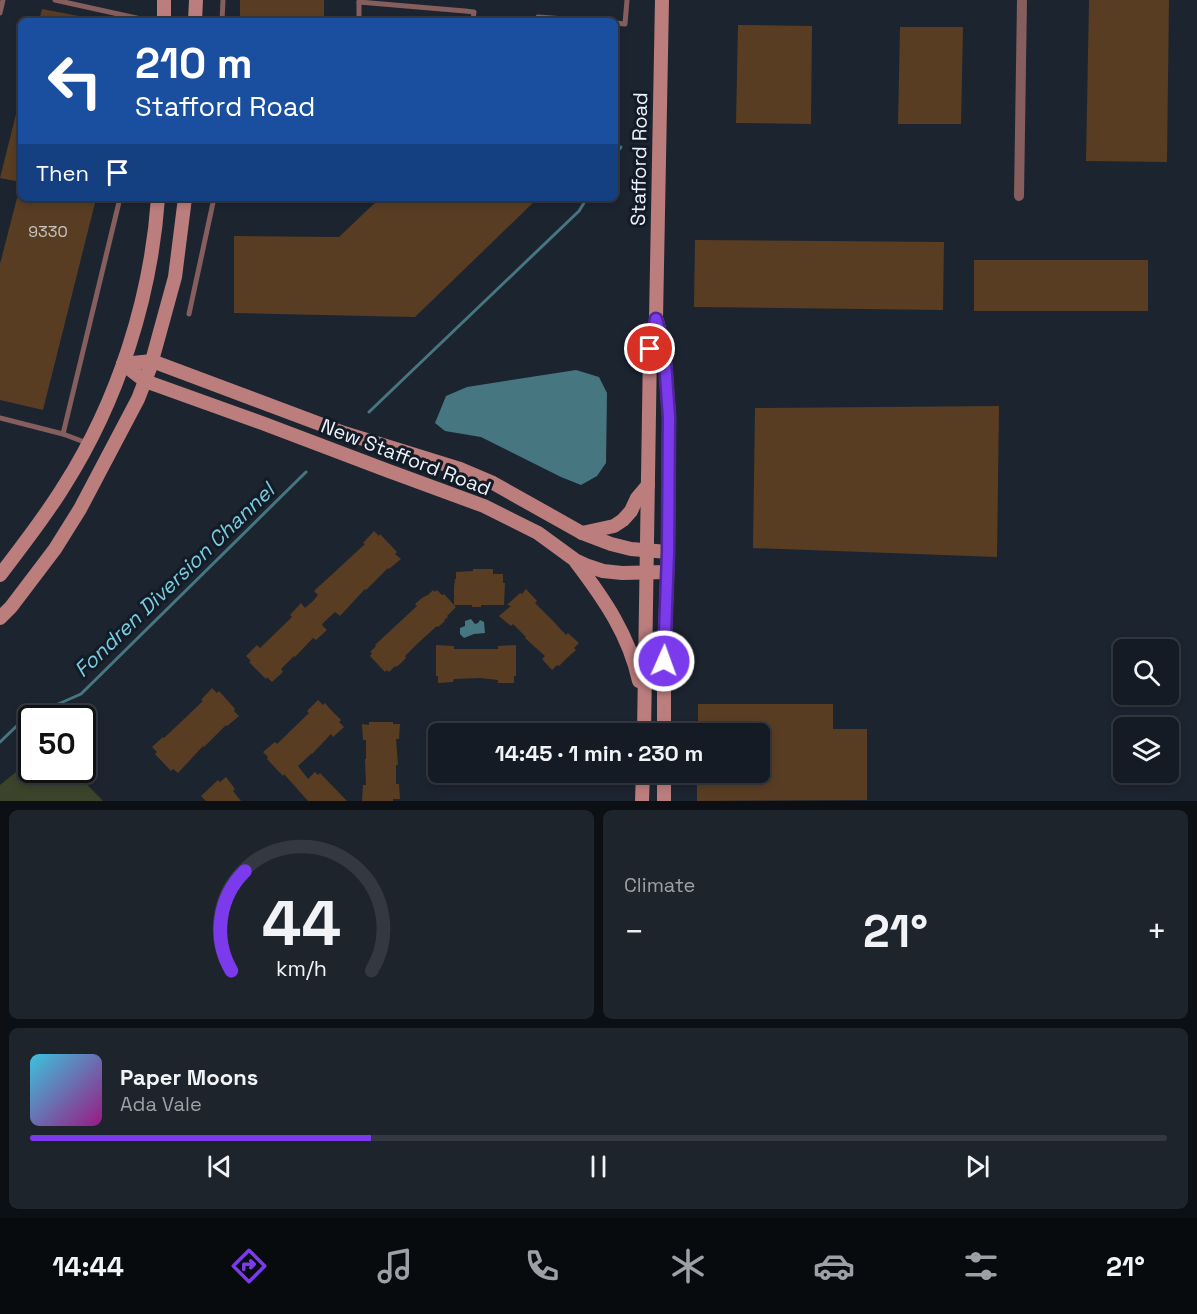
<!DOCTYPE html>
<meta charset="utf-8">
<style>
body{margin:0;font-family:"Space Grotesk",sans-serif;background:#1e242c;color:#f1f3f6;height:100vh;display:flex;flex-direction:column;font-size:22px;white-space:nowrap}
*{box-sizing:border-box;margin:0}
p{font-size:20px;color:#9da1a6}
.icon{flex:none;width:33px;height:33px;fill:none;stroke:currentColor;stroke-width:2;stroke-linecap:round;stroke-linejoin:round}
.map{position:relative;height:801px;overflow:hidden}
.panel{display:flex;flex-direction:column;gap:9px;padding:9px;background:#0c0f14;flex:1}
.panel>*{flex:none}
.guide{position:absolute;left:18px;top:18px;width:600px;height:183px;border-radius:9px;box-shadow:0 3px 9px #0003,0 0 0 2px #343941;background:#1a4fa0;color:#fff;overflow:hidden}
.fabs{position:absolute;left:1113px;top:639px;display:grid;gap:12px}
.fabs a{display:grid;place-items:center;width:66px;height:66px;border-radius:9px;background:#151b24;box-shadow:0 3px 9px #0003,0 0 0 2px #343941;font-size:30px}
.speed{position:absolute;left:18px;top:705px;display:flex;gap:12px;font-size:30px;font-weight:700;text-align:center}
.speed>*{display:grid;place-content:center;width:78px;height:78px;border-radius:50%;background:#151b24;box-shadow:0 3px 9px #0003,0 0 0 2px #343941;line-height:1}
.speed .limit{border:3px solid #111;border-radius:9px;background:#fff;color:#111}
.pin{position:absolute;display:grid;place-items:center;width:51px;height:51px;color:#fff;margin:-26px;border:3px solid #fff;border-radius:50%;box-shadow:0 2px 6px #0007}
.me{position:absolute;width:66px;margin:-33px;rotate:2deg;stroke-linejoin:round;filter:drop-shadow(0 0 4px #0008)}
.turn{display:flex;align-items:center;gap:21px;height:126px;padding:0 18px;font-size:27px}
.turn .icon{width:78px;height:78px;stroke-width:2.5}
.turn b{display:block;font-size:42px;line-height:51px}
.then{display:flex;align-items:center;height:57px;padding:0 18px;background:#0003;gap:12px;font-size:22px}
.big{font-size:45px;font-weight:700;line-height:1.1}
.panel .widget{flex:1;display:flex;flex-direction:column;justify-content:center;gap:9px;min-width:0;padding:0 21px;border-radius:9px;background:#1e242c}
.panel .dial{align-items:center;gap:0}
.dial svg{height:156px;overflow:visible;fill:none;stroke:#343941;stroke-width:7;stroke-linecap:round;text-anchor:middle}
.dial text{fill:#f1f3f6;stroke:none}
.song{display:flex;align-items:center;gap:18px}
.cover{width:72px;height:72px;border-radius:9px;background:linear-gradient(135deg,hsl(190 70% 55%),hsl(310 70% 35%))}
.played{height:6px;border-radius:3px;background:linear-gradient(90deg,#7c3aed 30%,#343941 30%)}
.keys{display:flex;justify-content:space-around;direction:ltr}
.heat{display:flex;justify-content:space-between;align-items:center;font-size:33px;direction:ltr}
.panel .tiles{flex:1;display:grid;gap:9px;grid-template-columns:1fr 1fr}
.widget:last-child{grid-column:span 2}
.trip{position:absolute;left:428px;top:723px;width:342px;height:60px;border-radius:9px;background:#151b24;box-shadow:0 3px 9px #0003,0 0 0 2px #343941;font-weight:700;line-height:60px;text-align:center}
.dock{display:flex;height:96px;justify-content:space-around;align-items:center;background:#080b0e;color:#9da1a6}
.dock .icon{width:42px;height:42px}
.dock .active{color:#7c3aed}
.dock b{font-size:27px;color:#f1f3f6}
.map>svg:first-child{display:block}
</style>
<div class="map">
<svg width="1197" height="801" viewBox="0 0 1197 801">
<rect width="100%" height="100%" fill="#1c2430"/>
<!-- green -->
<path fill="#3b442a" d="M 31,760 L 32,770 L 73,770 L 103,801 L 0,801 L 0,785 Z"/>
<!-- water -->
<g fill="#467680">
<path d="M 576,370 L 599,377 L 607,393 L 606,463 L 597,476 L 581,485 L 561,477 L 481,437 L 445,431 L 435,423 L 446,396 L 467,387 Z"/>
<path d="M 471,619 L 475,624 L 478,623 L 480,620 L 484,622 L 485,633 L 474,634 L 464,638 L 460,634 L 460,628 L 465,626 L 465,621 Z"/>
</g>
<g fill="none" stroke-linecap="round" stroke-linejoin="round">
<!-- stream -->
<g stroke="#467680" stroke-width="3">
<path d="M 615,155 L 621,147"/>
<path d="M 369,412 L 579,211 L 587,198"/>
<path d="M 0,742 L 24,719 L 81,694 L 306,472"/>
</g>
</g>
<!-- building -->
<g fill="#583d23">
<rect x="240" y="0" width="84" height="21"/>
<path d="M 1089,0 L 1169,0 L 1167,162 L 1086,161 Z"/>
<path d="M 42,9 L 84,17 L 84,21 L 39,21 Z"/>
<path d="M 738,25 L 812,26 L 811,124 L 736,123 Z"/>
<path d="M 900,27 L 963,27 L 961,124 L 898,124 Z"/>
<path d="M 18,106 L 21,107 L 21,182 L 0,178 Z"/>
<path d="M 17,198 L 96,199 L 43,410 L 0,400 L 0,264 Z"/>
<path d="M 380,198 L 538,198 L 415,317 L 234,313 L 234,236 L 339,237 Z"/>
<path d="M 695,240 L 944,242 L 943,310 L 694,307 Z"/>
<rect x="974" y="260" width="174" height="51"/>
<path d="M 999,406 L 997,557 L 753,548 L 755,408 Z"/>
<path d="M 374,531 L 379,536 L 380,534 L 397,552 L 395,554 L 401,559 L 389,569 L 388,568 L 366,590 L 365,589 L 340,616 L 335,612 L 323,623 L 322,625 L 327,630 L 316,640 L 313,638 L 295,657 L 294,656 L 281,669 L 283,672 L 272,682 L 267,677 L 266,679 L 249,662 L 251,661 L 246,656 L 257,645 L 260,648 L 292,617 L 290,615 L 301,603 L 305,608 L 313,601 L 318,595 L 314,591 L 365,544 L 363,543 Z"/>
<path d="M 473,569 L 493,569 L 493,574 L 503,574 L 503,583 L 505,583 L 504,605 L 481,605 L 481,607 L 472,607 L 472,605 L 454,605 L 456,607 L 447,616 L 448,617 L 444,620 L 445,621 L 438,627 L 437,626 L 418,643 L 405,656 L 406,658 L 400,664 L 396,667 L 395,666 L 389,672 L 387,670 L 385,672 L 370,656 L 372,653 L 370,652 L 376,646 L 375,645 L 417,606 L 415,604 L 422,598 L 427,595 L 427,596 L 433,590 L 435,592 L 437,590 L 442,595 L 444,594 L 454,605 L 454,587 L 455,579 L 456,579 L 456,572 L 473,571 Z"/>
<path d="M 526,589 L 537,601 L 535,603 L 553,621 L 566,635 L 568,633 L 579,643 L 574,648 L 576,650 L 567,658 L 559,666 L 557,665 L 552,670 L 542,659 L 545,656 L 525,638 L 526,637 L 513,624 L 511,626 L 499,616 L 511,606 L 507,605 L 520,593 L 522,594 Z"/>
<path d="M 436,645 L 454,646 L 454,649 L 498,649 L 498,646 L 516,645 L 516,676 L 514,676 L 514,683 L 498,683 L 498,680 L 480,678 L 454,679 L 453,682 L 438,683 L 438,676 L 436,676 Z"/>
<path d="M 212,688 L 217,693 L 219,691 L 235,709 L 234,711 L 239,716 L 227,726 L 226,725 L 204,747 L 203,746 L 178,773 L 173,769 L 171,771 L 155,754 L 157,752 L 152,747 L 163,737 L 164,738 L 203,701 L 201,700 Z"/>
<path d="M 318,700 L 323,705 L 325,703 L 330,709 L 341,720 L 339,722 L 344,727 L 333,737 L 331,734 L 312,754 L 312,753 L 298,766 L 308,779 L 315,772 L 318,775 L 320,773 L 347,801 L 308,801 L 284,774 L 283,776 L 267,759 L 268,757 L 263,752 L 275,742 L 277,744 L 309,713 L 307,711 Z"/>
<path d="M 698,704 L 833,704 L 833,729 L 867,729 L 867,800 L 697,801 L 697,772 L 759,772 L 759,734 L 698,734 Z"/>
<path d="M 369,722 L 393,722 L 393,724 L 400,724 L 399,739 L 396,739 L 398,765 L 396,765 L 396,784 L 399,784 L 400,799 L 393,799 L 393,801 L 362,801 L 363,785 L 366,785 L 365,759 L 366,759 L 366,740 L 363,740 L 362,724 L 369,725 Z"/>
<path d="M 226,777 L 235,789 L 233,791 L 241,801 L 206,801 L 201,796 L 218,780 L 220,782 Z"/>
</g>
<g fill="none" stroke-linecap="round" stroke-linejoin="round">
<!-- lane -->
<g stroke="#855e5d" stroke-width="5">
<path d="M 55,0 L 150,21"/>
<path d="M 359,2 L 465,11 L 474,12 L 473,21"/>
<path d="M 359,2 L 359,21"/>
<path d="M 0,13 L 3,0"/>
<path d="M 538,17 L 591,21"/>
<path d="M 222,21 L 223,0"/>
<path d="M 615,23 L 625,24 L 627,0"/>
<path d="M 189,314 L 214,198"/>
<path d="M 0,418 L 63,434 L 120,198"/>
<path d="M 63,434 L 87,443"/>
</g>
<!-- street -->
<path stroke="#855e5d" stroke-width="10" d="M 1019,196 L 1022,0"/>
<!-- secondary -->
<g stroke="#bc7d7d" stroke-width="14">
<path d="M 164,21 L 164,0"/>
<path d="M 195,21 L 196,0"/>
<path d="M 657,321 L 664,348 L 669,417 L 668,552 L 664,661 L 664,734"/>
<path d="M 123,364 L 145,381 L 262,423 L 386,470 L 484,506 L 538,533 L 575,560 L 588,566 L 603,571 L 622,573 L 667,572"/>
<path d="M 123,364 L 152,361 L 344,433 L 460,469 L 493,483 L 582,533 L 611,544 L 631,549 L 668,552"/>
<path d="M 582,533 L 614,526 L 623,520 L 631,511 L 637,498 L 648,485"/>
<path d="M 576,562 C 604,599 629,635 639,681"/>
<path d="M 0,575 C 22,546 45,517 64,486 C 118,401 151,298 158,198"/>
<path d="M 0,618 L 11,607 L 55,549 L 80,509 L 138,399 L 150,368 L 175,277 L 185,198"/>
<path d="M 644,734 L 650,349 L 656,319 L 662,0"/>
<path d="M 642,801 L 643,772"/>
<path d="M 664,801 L 664,772"/>
</g>
</g>
<g fill="none" stroke-linecap="round" stroke-linejoin="round">
<!-- route casing -->
<g stroke="#51269a" stroke-width="15">
<path id="route" d="M 650,349 L 656,319 L 664,348 L 669,417 L 668,552 L 664,661"/>
</g>
<!-- route -->
<use href="#route" stroke="#7c3aed" stroke-width="10"/>
</g>
<g text-anchor="middle" dominant-baseline="central" stroke-width="6" stroke-linejoin="round" paint-order="stroke">
<!-- number labels -->
<g font-size="16" fill="#c7c5c4">
<text x="48" y="231">9330</text>
</g>
<!-- street labels -->
<g font-size="20" fill="#ecf2fa" stroke="#131b26">
<text transform="translate(639 159) rotate(-89)">Stafford Road</text>
<text transform="translate(406 457) rotate(21)">New Stafford Road</text>
</g>
<!-- water labels -->
<g font-size="21" font-style="italic" fill="#7acddf" stroke="#131b26">
<text transform="translate(174 580) rotate(-44)">Fondren Diversion Channel</text>
</g>
</g>
</svg>
<div class="fabs">
<a><svg class="icon" aria-label="search" viewBox="0 0 24 24"><circle cx="10" cy="10" r="6"/><path d="M15 15l6 6"/></svg></a>
<a><svg class="icon" aria-label="layers" viewBox="0 0 24 24"><path d="M12 4l9 5-9 5-9-5zM3 14l9 5 9-5"/></svg></a>
</div>
<div class="speed"><div class="limit">50</div></div>
<div class="pin" style="left:650px;top:349px;background:#d93025"><svg class="icon" aria-label="arrive" viewBox="0 0 24 24"><path d="M6 21V4h12l-3 4 3 4H6"/></svg></div>
<svg class="me" style="left:664px;top:661px" viewBox="-20 -20 40 40"><circle r="17" fill="#7c3aed" stroke="#fff" stroke-width="3"/><path d="M0-11L8 9 0 5-8 9z" fill="#fff"/></svg>
<div class="trip">14:45 · 1 min · 230 m</div>
<div class="guide">
<div class="turn"><svg class="icon" aria-label="left" viewBox="0 0 24 24"><path d="M17 20v-9H6M10 6l-5 5 5 5"/></svg><div><b>210 m</b>Stafford Road</div></div>
<div class="then">Then<svg class="icon" aria-label="arrive" viewBox="0 0 24 24"><path d="M6 21V4h12l-3 4 3 4H6"/></svg></div>
</div>
</div>
<section class="panel">
<div class="tiles">
<div class="widget dial"><svg viewBox="0 0 100 80">
<path d="M14 69A42 42 0 1 1 86 69"/>
<path d="M14 69A42 42 0 0 1 21 18" stroke="#7c3aed"/>
<text x="50" y="56" font-size="32" font-weight="700">44</text>
<text x="50" y="72" font-size="11">km/h</text>
</svg></div>
<div class="widget"><p>Climate</p>
<div class="heat"><a>−</a><b class="big">21°</b><a>+</a></div>
</div>
<div class="widget">
<div class="song"><i class="cover"></i><div><b>Paper Moons</b><p>Ada Vale</p></div></div>
<div class="played"></div>
<div class="keys"><svg class="icon" aria-label="previous" viewBox="0 0 24 24"><path d="M18 5L8 12l10 7zM5 5v14"/></svg><svg class="icon" aria-label="pause" viewBox="0 0 24 24"><path d="M8 5v14M16 5v14"/></svg><svg class="icon" aria-label="next" viewBox="0 0 24 24"><path d="M6 5l10 7-10 7zM19 5v14"/></svg></div>
</div>
</div>
</section>
<nav class="dock">
<b>14:44</b>
<svg class="icon active" aria-label="directions" viewBox="0 0 24 24"><path d="M12 3l9 9-9 9-9-9zM9 14v-3h6M13 9l2 2-2 2"/></svg>
<svg class="icon" aria-label="music" viewBox="0 0 24 24"><path d="M9 18V5l10-2v13"/><circle cx="6" cy="18" r="3"/><circle cx="16" cy="16" r="3"/></svg>
<svg class="icon" aria-label="phone" viewBox="0 0 24 24"><path d="M5 4h4l2 5-3 2q2 4 5 5l2-3 5 2v4C11 20 4 13 5 4z"/></svg>
<svg class="icon" aria-label="climate" viewBox="0 0 24 24"><path d="M12 3v18M4 7l16 10M4 17L20 7"/></svg>
<svg class="icon" aria-label="car" viewBox="0 0 24 24"><path d="M5 17H2v-5l4-1 3-4h7l3 4 3 1v5h-3M9 17h6M6 11h13"/><circle cx="7" cy="17" r="2"/><circle cx="17" cy="17" r="2"/></svg>
<svg class="icon" aria-label="filters" viewBox="0 0 24 24"><path d="M4 7h16M4 17h16"/><circle cx="9" cy="7" r="2"/><circle cx="15" cy="17" r="2"/></svg>
<b>21°</b>
</nav>
